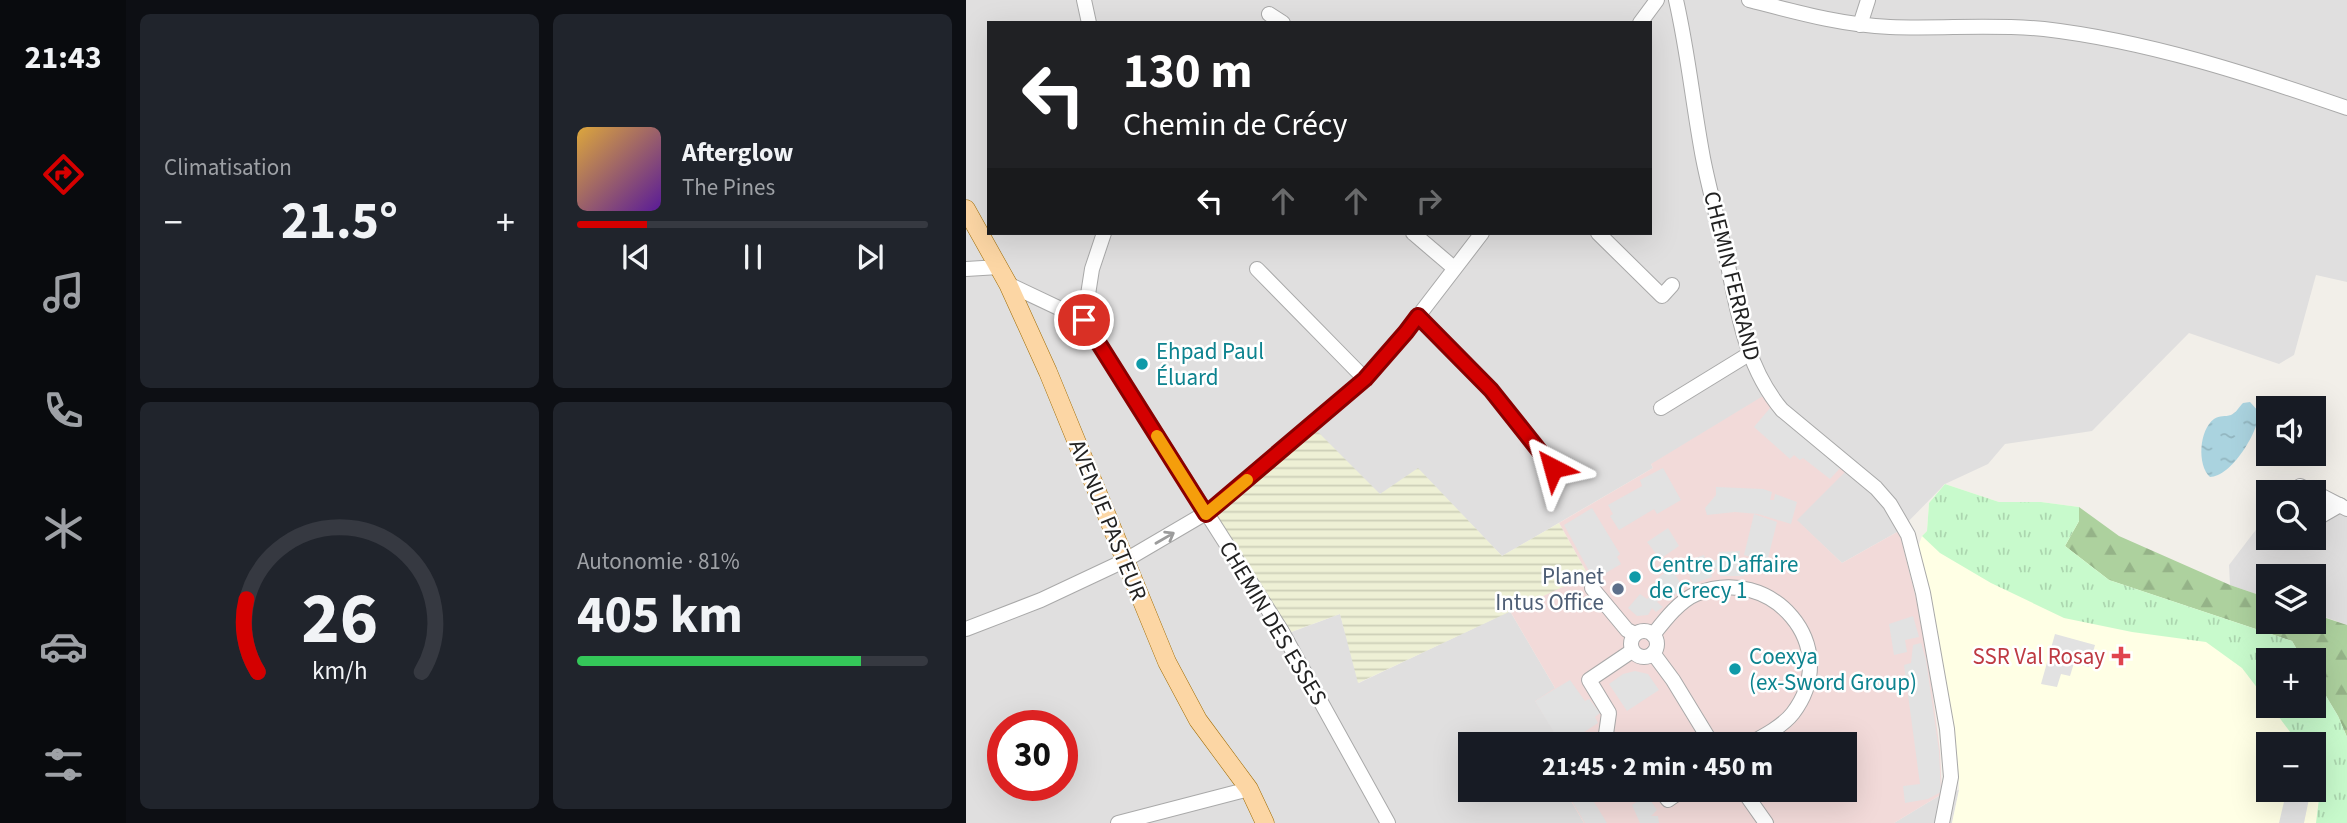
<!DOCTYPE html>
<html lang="fr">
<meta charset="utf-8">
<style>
body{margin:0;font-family:"Source Sans 3",sans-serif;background:#20242c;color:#f1f3f6;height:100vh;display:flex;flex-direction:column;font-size:26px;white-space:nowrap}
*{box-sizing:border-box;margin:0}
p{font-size:23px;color:#9ea1a6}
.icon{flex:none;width:38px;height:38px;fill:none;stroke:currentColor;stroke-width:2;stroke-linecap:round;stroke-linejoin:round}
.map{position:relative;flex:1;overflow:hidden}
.drawer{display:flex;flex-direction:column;gap:14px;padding:14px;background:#0d0f14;width:840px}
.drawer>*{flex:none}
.banner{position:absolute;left:21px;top:21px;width:665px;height:214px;border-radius:0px;box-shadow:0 7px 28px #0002;background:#202124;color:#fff;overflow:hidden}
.fabs{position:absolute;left:1290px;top:396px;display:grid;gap:14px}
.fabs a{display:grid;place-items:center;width:70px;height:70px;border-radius:0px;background:#171b24;box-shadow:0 7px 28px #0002;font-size:35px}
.speed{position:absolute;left:21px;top:710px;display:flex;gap:14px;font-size:35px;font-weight:700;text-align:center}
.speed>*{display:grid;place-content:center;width:91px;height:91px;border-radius:50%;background:#171b24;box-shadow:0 7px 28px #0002;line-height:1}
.speed .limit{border:10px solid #d22;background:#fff;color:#111}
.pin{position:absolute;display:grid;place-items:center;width:60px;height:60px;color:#fff;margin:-30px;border:4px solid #fff;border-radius:50%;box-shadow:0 2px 7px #0007}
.me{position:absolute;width:77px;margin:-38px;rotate:321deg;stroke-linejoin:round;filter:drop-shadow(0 0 5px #0008)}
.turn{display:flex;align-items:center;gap:24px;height:147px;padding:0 21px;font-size:32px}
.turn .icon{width:91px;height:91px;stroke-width:2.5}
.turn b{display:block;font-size:49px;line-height:60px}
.lanes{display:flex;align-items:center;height:66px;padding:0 21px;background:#0003;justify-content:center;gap:35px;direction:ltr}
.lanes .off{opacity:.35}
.big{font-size:52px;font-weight:700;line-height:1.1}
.drawer .widget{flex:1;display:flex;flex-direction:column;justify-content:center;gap:10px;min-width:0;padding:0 24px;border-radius:10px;background:#20242c}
.drawer .dial{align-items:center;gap:0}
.dial svg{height:182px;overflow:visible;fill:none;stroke:#363941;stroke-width:7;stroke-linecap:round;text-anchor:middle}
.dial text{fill:#f1f3f6;stroke:none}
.song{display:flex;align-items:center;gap:21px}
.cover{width:84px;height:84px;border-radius:10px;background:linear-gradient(135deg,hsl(40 70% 55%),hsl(270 70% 35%))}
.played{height:7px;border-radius:4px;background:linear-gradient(90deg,#d40000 20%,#363941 20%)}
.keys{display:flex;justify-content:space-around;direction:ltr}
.heat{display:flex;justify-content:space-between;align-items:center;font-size:38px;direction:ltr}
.charge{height:10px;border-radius:5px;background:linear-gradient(90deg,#34c759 81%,#363941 0)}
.drawer .tiles{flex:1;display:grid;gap:14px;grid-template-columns:repeat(2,1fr)}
.trip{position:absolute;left:492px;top:732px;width:399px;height:70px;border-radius:0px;background:#171b24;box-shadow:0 7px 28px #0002;font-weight:700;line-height:70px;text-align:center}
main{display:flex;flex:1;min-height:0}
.menu{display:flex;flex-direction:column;width:126px;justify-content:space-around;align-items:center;background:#090b0e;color:#9ea1a6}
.menu .icon{width:49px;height:49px}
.menu .on{color:#d40000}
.menu b{font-size:32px;color:#f1f3f6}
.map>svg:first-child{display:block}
</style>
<main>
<nav class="menu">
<b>21:43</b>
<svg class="icon on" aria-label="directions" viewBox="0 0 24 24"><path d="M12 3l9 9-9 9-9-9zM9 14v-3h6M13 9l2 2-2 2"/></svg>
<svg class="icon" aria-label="music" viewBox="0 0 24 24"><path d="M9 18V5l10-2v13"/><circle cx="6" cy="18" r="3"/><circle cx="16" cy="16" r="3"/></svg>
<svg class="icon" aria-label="phone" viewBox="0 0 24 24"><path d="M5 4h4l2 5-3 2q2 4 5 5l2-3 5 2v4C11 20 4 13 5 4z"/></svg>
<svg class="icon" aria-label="climate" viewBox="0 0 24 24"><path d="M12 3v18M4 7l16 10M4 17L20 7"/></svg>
<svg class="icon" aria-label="car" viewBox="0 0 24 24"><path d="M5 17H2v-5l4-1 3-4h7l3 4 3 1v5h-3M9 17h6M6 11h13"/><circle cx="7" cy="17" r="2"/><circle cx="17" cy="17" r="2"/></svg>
<svg class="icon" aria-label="filters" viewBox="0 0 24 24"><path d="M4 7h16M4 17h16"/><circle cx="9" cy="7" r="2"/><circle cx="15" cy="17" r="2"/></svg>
</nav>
<section class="drawer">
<div class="tiles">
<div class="widget"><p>Climatisation</p>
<div class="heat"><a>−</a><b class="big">21.5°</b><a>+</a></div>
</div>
<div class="widget">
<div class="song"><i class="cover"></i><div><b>Afterglow</b><p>The Pines</p></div></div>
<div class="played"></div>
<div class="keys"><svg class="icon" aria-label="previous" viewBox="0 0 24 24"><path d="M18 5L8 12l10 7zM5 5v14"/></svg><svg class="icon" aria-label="pause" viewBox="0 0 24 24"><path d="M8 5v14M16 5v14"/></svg><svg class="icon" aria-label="next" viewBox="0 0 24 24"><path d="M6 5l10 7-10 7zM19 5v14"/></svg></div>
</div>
<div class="widget dial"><svg viewBox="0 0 100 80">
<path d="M14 69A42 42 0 1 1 86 69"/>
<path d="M14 69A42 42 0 0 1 9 37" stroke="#d40000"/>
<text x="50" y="56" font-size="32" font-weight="700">26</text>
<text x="50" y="72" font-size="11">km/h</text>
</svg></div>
<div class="widget"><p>Autonomie · 81%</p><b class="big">405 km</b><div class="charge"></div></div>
</div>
</section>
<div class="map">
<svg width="1381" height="823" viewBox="0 0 1381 823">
<defs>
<pattern id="farmland-rules" width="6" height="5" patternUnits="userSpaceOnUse" patternTransform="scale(1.75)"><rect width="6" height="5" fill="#eef0d5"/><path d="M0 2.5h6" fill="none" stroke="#ccceb7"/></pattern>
<pattern id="forest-firs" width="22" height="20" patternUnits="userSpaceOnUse" patternTransform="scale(1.75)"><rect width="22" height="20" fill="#add19e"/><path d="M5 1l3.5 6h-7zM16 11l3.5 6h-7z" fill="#95b388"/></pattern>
<pattern id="park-tufts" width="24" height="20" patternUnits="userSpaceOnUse" patternTransform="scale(1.75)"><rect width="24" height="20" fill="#c8facc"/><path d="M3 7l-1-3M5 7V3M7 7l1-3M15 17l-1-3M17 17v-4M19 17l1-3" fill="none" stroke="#acd6af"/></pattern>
<pattern id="water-ripples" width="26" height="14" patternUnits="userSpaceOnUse" patternTransform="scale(1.75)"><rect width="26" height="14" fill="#aad3df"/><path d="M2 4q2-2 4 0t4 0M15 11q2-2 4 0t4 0" fill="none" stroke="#92b5bf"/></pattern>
</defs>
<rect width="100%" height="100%" fill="#f2efe9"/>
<!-- residential -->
<g fill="#e0dfdf" fill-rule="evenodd">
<path d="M 0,0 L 1381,0 L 1381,282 L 1350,275 L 1328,355 L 1313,364 L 1223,333 L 1126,431 L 1039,444 L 1022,464 L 979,484 L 933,531 L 876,563 L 830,520 L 685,464 L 687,468 L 536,556 L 452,469 L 323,633 L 374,614 L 393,683 L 544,611 L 589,688 L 589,734 L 572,744 L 504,744 L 504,789 L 598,789 L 618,823 L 0,823 ZM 23,23 L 684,23 L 684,233 L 23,233 ZM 37,726 L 96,726 L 96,786 L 37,786 Z"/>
<path d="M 1329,480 L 1381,503 L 1381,625 L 1348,613 L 1348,576 L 1302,576 L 1302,598 L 1264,585 L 1263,565 L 1302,514 L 1302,537 L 1348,537 L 1348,492 L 1319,492 Z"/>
<path d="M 993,790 L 986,823 L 928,823 L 976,794 Z"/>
</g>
<!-- commercial -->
<path fill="#f2dad9" d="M 797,396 L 882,469 L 831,520 L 876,563 L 933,531 L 958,630 L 974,751 L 976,794 L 928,823 L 618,823 L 598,789 L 878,789 L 878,744 L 572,744 L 589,733 L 569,701 L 589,688 L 544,611 L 622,575 L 593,523 L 687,468 L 685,464 Z"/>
<!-- education -->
<path fill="#ffffe5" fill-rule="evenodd" d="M 979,484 L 1033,502 L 1075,502 L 1113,507 L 1113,521 L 1143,580 L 1326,641 L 1337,660 L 1302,660 L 1302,705 L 1348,705 L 1348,676 L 1381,737 L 1381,823 L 986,823 L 993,790 L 992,762 L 981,686 L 952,547 L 956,536 L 961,531 L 963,503 ZM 1302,744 L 1348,744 L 1348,789 L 1302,789 Z"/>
<!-- farmland -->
<path fill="url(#farmland-rules)" d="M 351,431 L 414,494 L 452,468 L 536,556 L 593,523 L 622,575 L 392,683 L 374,614 L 322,633 L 247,516 Z"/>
<!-- forest -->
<path fill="url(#forest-firs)" d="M 1113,507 L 1153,536 L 1264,585 L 1302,598 L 1302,621 L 1348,621 L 1348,614 L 1381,625 L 1381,737 L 1372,716 L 1348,676 L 1348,660 L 1337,660 L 1326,641 L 1143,580 L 1099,546 L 1113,521 Z"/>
<!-- park -->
<g fill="url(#park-tufts)">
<path d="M 979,484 L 1033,502 L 1075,502 L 1113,507 L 1113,521 L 1099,546 L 1143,580 L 1326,641 L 1337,660 L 1302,660 L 1302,702 L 1276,668 L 1240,642 L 1166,632 L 1098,618 L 1025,583 L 974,553 L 956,536 L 961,531 L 963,503 Z"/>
<path d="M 1348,676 L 1372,716 L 1381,737 L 1381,823 L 1350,823 L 1356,775 L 1348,763 L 1348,744 L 1333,744 L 1304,705 L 1348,705 Z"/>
</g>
<!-- parking -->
<g fill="#e2e2e2">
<path d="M 804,408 L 876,466 L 864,479 L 837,458 L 834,460 L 828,455 L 824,459 L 788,427 Z"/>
<path d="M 697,468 L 715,500 L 691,514 L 688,509 L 653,530 L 644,516 L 647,514 L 642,505 L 676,486 L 674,480 Z"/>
<path d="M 750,487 L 797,489 L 806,492 L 804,500 L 808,500 L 809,494 L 831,502 L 825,524 L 792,514 L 769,512 L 741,515 L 739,508 L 750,495 Z"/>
<path d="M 626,508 L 654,554 L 651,557 L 655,564 L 628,580 L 598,525 Z"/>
<path d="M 788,514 L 811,522 L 801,562 L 778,555 Z"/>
<path d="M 702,528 L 713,546 L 694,559 L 681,542 Z"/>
<path d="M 774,551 L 772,567 L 780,568 L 778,576 L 754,576 L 753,569 L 749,569 L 745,570 L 746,577 L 727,584 L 718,562 L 738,555 L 740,562 L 754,559 L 753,552 Z"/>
<path d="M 705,567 L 717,588 L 703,600 L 697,595 L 691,602 L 697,607 L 690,612 L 686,608 L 682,615 L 671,616 L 662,608 L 674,594 L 681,599 L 694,586 L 689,581 Z"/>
<path d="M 947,616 L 953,637 L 939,640 L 941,652 L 928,655 L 923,624 Z"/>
<path d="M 1089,634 L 1129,645 L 1123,667 L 1108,663 L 1104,676 L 1095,674 L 1091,687 L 1075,684 Z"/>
<path d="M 955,643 L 960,660 L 973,751 L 975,792 L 962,799 L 939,803 L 937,786 L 954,784 L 938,665 L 945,663 L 947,645 Z"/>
<path d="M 669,671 L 682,674 L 693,690 L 661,711 L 643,684 L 657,674 Z"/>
<path d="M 604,680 L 619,701 L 623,699 L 634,713 L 629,717 L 632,723 L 600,744 L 595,744 L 569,701 Z"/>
<path d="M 599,789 L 620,789 L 641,823 L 619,823 Z"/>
<path d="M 1321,789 L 1345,789 L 1338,823 L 1313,823 Z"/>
<path d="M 681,795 L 691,810 L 685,816 L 692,816 L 693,823 L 674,823 L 666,805 Z"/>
</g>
<!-- water -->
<path fill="url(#water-ripples)" d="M 1284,402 L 1293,412 C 1293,432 1265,477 1244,477 C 1231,465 1233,430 1248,419 C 1254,415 1259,417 1265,415 C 1270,413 1273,407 1277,403 Z"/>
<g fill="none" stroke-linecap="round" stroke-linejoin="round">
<!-- minor casing -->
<g stroke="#a9a9a9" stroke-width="16">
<g id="minor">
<path d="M 118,0 L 123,23"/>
<path d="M 710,0 C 722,52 727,105 737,158 C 743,189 752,220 759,251 C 771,307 778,365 816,410 L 910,488 L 924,504 L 942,535 L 957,593 L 981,729 L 985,777 L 976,823"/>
<path d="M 783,0 C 830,12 875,25 924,27 C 975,29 1027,24 1078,29 C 1181,41 1283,74 1381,108"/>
<path d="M 303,14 L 317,23"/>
<path d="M 674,23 L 691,0"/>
<path d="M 894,25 L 902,0"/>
<path d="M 447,233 L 488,268"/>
<path d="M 632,233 L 696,296 L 706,285"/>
<path d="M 0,269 L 33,267"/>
<path d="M 291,269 L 399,379"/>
<path d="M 42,284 L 118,320 L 315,630 L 422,823"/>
<path d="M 452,316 L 525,390 L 587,468"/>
<path d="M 118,320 L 126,269 L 138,233"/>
<path d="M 695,408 L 783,354"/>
<path d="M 1331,492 L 1334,486 L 1346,492"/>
<path d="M 1348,492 L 1381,509"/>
<path d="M 1348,520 L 1374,505"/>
<path d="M 626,588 L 661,630 L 669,634"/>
<path d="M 0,629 L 75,600 L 158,561 L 250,507 L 399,379 L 440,332 L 516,233"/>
<circle cx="678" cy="644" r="13"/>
<path d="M 687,635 C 698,621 713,601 730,594 C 805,563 878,646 827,713 C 817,726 798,736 783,744"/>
<path d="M 687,653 L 707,680 L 746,744"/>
<path d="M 642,744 L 640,734 L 643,713 L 623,680 L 666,651"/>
<path d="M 694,789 L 702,800 L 718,789"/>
<path d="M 776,789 L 800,823"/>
<path d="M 152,823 L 283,789"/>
</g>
</g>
<!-- major casing -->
<g stroke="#a06b00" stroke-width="19">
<path id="major" d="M 0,209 L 42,284 L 82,372 L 201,662 L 232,720 L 283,789 L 299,823"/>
</g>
<!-- minor -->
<use href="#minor" stroke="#fff" stroke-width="14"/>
<!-- major -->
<use href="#major" stroke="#fcd6a4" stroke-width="18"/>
</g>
<!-- one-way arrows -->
<defs><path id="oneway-shaft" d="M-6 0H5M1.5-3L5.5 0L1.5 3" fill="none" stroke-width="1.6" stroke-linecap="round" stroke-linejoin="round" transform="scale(1.75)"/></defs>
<use stroke="#9c9c9c" href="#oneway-shaft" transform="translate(199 538) rotate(-30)"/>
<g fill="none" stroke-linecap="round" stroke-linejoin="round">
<!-- route casing -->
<g stroke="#8a0000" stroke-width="18">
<path id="route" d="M 118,320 L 240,514 L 399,379 L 440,332 L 452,316 L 525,390 L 587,468"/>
</g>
<!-- route -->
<use href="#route" stroke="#d40000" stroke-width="12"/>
<!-- slow -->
<path stroke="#f59e0b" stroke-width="12" d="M 191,436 L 240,514 L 281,480"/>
</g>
<!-- markers -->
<g fill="#0f9aa8" stroke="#fff" stroke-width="2.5">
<circle cx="176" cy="364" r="7"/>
<circle cx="669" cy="577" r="7"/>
<circle cx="769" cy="669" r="7"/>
</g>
<circle fill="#5c6f8a" stroke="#fff" stroke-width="2.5" cx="652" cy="589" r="7"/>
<path fill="#e0444e" stroke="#fff" stroke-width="2.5" d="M1151.5 645.5h7v7h7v7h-7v7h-7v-7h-7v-7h7z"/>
<g text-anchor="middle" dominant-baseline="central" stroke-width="5" stroke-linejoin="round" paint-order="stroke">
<!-- street labels -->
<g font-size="23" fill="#222" stroke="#fff">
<text transform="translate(766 276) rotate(76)">CHEMIN FERRAND</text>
<text transform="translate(142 520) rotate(68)">AVENUE PASTEUR</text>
<text transform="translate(307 623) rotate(59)">CHEMIN DES ESSES</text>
</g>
<!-- culture labels -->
<g font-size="23" fill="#0d838f" stroke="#fff" text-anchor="start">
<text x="190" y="351">Ehpad Paul<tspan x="190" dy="26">Éluard</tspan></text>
<text x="683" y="564">Centre D'affaire<tspan x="683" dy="26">de Crecy 1</tspan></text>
<text x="783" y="656">Coexya<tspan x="783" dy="26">(ex-Sword Group)</tspan></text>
</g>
<!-- service labels -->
<g font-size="23" fill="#4e5e75" stroke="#fff" text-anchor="end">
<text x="638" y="576">Planet<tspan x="638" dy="26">Intus Office</tspan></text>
</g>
<!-- health labels -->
<g font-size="23" fill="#be3a42" stroke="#fff" text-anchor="end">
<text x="1139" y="656">SSR Val Rosay</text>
</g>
</g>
</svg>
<div class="fabs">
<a><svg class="icon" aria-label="sound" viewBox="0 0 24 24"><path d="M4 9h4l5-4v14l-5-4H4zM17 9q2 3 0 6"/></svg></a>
<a><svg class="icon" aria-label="search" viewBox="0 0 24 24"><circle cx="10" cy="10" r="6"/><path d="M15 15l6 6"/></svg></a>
<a><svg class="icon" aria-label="layers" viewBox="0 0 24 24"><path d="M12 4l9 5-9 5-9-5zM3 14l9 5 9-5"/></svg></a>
<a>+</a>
<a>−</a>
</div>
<div class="speed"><div class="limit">30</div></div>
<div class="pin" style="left:118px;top:320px;background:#d93025"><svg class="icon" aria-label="arrive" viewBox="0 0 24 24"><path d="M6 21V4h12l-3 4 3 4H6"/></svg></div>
<svg class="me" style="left:587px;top:468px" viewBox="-20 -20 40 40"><path d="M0-17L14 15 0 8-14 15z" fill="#d40000" stroke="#fff" stroke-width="4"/></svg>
<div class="trip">21:45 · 2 min · 450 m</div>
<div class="banner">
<div class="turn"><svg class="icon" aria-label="left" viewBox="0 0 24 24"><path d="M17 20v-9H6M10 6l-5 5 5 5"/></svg><div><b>130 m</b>Chemin de Crécy</div></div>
<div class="lanes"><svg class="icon" aria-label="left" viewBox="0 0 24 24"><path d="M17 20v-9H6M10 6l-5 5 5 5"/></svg><svg class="icon off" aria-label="ahead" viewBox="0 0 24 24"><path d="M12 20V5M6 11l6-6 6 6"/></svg><svg class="icon off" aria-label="ahead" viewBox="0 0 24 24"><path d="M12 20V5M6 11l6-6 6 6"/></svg><svg class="icon off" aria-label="right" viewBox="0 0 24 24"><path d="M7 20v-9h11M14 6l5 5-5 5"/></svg></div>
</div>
</div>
</main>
